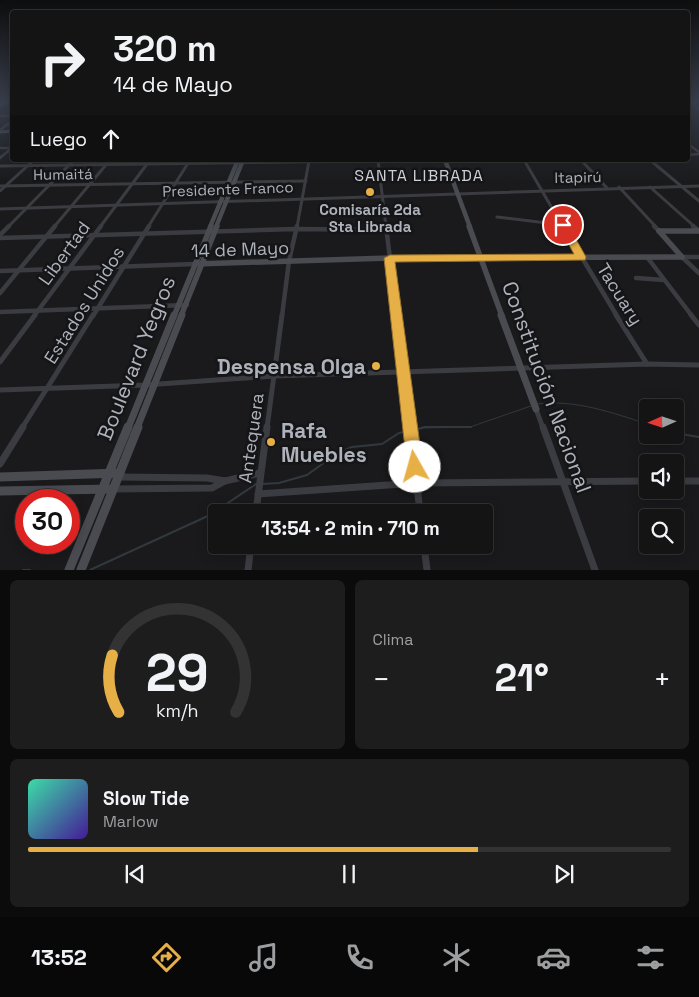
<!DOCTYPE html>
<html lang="es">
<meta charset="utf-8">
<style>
body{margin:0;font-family:"Space Grotesk",sans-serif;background:#1d1d1e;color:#f1f3f6;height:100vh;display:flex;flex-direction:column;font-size:19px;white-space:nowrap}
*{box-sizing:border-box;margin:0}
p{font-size:16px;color:#9d9ea0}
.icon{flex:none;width:28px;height:28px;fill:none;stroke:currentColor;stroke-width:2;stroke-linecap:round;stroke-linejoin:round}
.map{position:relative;height:570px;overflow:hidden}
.side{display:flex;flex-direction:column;gap:10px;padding:10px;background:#0b0b0c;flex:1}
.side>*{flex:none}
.banner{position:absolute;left:10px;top:10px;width:680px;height:152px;border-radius:5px;box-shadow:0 2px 12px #0003,0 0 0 1px #333334;background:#141415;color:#f1f3f6;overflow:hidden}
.needle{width:32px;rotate:267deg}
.fabs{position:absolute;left:639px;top:399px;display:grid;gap:10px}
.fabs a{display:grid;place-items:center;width:45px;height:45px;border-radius:5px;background:#141415;box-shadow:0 2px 12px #0003,0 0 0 1px #333334;font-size:25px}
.speed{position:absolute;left:15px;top:489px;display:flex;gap:10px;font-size:25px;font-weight:700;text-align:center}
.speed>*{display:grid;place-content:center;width:65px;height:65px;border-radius:50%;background:#141415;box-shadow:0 2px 12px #0003,0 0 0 1px #333334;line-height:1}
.speed .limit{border:8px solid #d22;background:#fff;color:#111}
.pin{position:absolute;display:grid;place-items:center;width:42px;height:42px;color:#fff;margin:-21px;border:2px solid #fff;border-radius:50%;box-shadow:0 1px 5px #0007}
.me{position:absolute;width:55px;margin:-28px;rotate:353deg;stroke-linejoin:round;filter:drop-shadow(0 0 4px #0008)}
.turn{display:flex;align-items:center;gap:18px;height:105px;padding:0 20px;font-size:22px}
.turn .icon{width:65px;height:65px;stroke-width:2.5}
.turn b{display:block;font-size:35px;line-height:42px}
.then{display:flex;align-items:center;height:48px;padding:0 20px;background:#0003;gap:10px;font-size:19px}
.big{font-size:38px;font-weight:600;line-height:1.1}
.side .card{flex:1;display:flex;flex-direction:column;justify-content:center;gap:8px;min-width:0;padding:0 18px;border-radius:8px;background:#1d1d1e}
.side .dial{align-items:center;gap:0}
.dial svg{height:130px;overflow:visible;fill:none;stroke:#333334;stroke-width:7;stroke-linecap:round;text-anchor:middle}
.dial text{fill:#f1f3f6;stroke:none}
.song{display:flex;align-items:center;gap:15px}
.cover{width:60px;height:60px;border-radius:8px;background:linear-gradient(135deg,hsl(160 70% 55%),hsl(260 70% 35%))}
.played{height:5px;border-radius:2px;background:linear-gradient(90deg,#e7b047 70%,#333334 70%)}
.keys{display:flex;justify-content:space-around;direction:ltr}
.heat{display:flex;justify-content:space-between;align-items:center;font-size:28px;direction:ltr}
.side .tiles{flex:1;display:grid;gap:10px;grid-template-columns:1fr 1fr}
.card:last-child{grid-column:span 2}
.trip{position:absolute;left:208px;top:504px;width:285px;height:50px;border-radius:5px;background:#141415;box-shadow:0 2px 12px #0003,0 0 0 1px #333334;font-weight:600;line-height:50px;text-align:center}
.tab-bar{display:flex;height:80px;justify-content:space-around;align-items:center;background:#080808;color:#9d9ea0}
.tab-bar .icon{width:35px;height:35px}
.tab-bar .active{color:#e7b047}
.tab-bar b{font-size:22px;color:#f1f3f6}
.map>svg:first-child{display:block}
</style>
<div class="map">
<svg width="699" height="570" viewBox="0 0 699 570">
<rect width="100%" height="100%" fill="#1a1a1c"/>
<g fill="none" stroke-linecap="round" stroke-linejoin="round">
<!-- stream-far1 -->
<g stroke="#31393f" stroke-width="1">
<path d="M 537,404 C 576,399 612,413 648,424"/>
<path d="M 421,428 L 470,427 L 531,406"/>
</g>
<!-- stream -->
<g stroke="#31393f" stroke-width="2">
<path d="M 414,430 L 425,427 L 471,427"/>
<path d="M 675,433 L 699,437"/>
<path d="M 262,484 L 279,483 L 307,475 L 336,454 L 352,447 L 382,444 L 399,433 L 408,431"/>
<path d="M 23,570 L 30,570"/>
<path d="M 90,570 L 210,515 L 256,484"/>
</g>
<!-- street-far4 -->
<g stroke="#3b3c41" stroke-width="2.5">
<path d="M 688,103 L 699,109"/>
<path d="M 1,104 L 12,104"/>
<path d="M 0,116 L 12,116"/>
<path d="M 0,130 L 12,121"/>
<path d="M 688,144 L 699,152"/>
<path d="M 0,148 L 11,148"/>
<path d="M 688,155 L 699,154"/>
<path d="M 1,157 L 12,148"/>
</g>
<!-- street-far3 -->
<g stroke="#3b3c41" stroke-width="3">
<path d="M 0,158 L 2,156"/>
<path d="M 378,160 L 386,227"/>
<path d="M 524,160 L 563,227"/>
<path d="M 581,160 L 607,188"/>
<path d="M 650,160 L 699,201"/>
<path d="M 0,166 L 440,160"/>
<path d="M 0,186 L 306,181"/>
<path d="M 619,187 L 656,227"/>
<path d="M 650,187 L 695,227"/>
<path d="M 0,191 L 34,160"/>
<path d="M 0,209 L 699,186"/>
<path d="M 497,217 L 563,225"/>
<path d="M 8,227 L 74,160"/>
<path d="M 54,227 L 110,160"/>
<path d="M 100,227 L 150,160"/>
<path d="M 148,227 L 190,160"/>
<path d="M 297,227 L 309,161"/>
</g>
<!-- street-far2 -->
<g stroke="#3b3c41" stroke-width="4.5">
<path d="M 386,226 L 397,316"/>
<path d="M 563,226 L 617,316"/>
<path d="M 654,226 L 659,231"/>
<path d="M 693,226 L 699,231"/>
<path d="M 0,235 L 9,226"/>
<path d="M 0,238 L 295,229 L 386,230"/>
<path d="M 647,257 L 692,316"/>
<path d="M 682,257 L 699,273"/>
<path d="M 683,257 L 699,257"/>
<path d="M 0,271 L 195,264"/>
<path d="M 636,278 L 664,280"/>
<path d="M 0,293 L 55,226"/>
<path d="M 0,312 L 187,305"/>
<path d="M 34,316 L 101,226"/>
<path d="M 93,316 L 149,226"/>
<path d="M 282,316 L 289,261 L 297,226"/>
</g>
<!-- street-far1 -->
<g stroke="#3b3c41" stroke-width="5">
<path d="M 396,315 L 410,428"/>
<path d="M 616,315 L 647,364"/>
<path d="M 691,315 L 699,325"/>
<path d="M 0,362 L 35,315"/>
<path d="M 0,390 L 145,385 L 274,376 L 647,364 L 699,365"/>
<path d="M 536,409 L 543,428"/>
<path d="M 22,428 L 93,315"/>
<path d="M 267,428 L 282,315"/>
</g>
<!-- street -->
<g stroke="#3b3c41" stroke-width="7">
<path d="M 410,427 L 420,512"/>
<path d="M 543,427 L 595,570"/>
<path d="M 0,464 L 23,427"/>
<path d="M 118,477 L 207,478 L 225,481"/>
<path d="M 675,481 L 699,481"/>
<path d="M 113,489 L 212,488 L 225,481 L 260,473"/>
<path d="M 258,494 L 417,483 L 648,481"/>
<path d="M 256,512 L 267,427"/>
<path d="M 424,545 L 427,570"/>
<path d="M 248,570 L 251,545"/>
</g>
<!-- secondary-far4 -->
<g stroke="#494b51" stroke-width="3">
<path d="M 0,106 L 8,101"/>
<path d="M 0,132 L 12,131"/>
</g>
<!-- secondary-far3 -->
<g stroke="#494b51" stroke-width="4.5">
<path d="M 445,160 L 470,227"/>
<path d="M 210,227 L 238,160"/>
<path d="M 216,227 L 243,160"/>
</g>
<!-- secondary-far2 -->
<g stroke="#494b51" stroke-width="5.5">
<path d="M 469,226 L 502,316"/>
<path d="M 659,231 L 699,231"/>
<path d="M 659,231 L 682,257"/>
<path d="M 195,264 L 390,258 L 682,257"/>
<path d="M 174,316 L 211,226"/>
<path d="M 181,316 L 217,226"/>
</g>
<!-- secondary-far1 -->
<g stroke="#494b51" stroke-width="7">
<path d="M 501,315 L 536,409"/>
<path d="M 128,428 L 174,315"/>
<path d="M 137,428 L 182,315"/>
</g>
<!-- secondary -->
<g stroke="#494b51" stroke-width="9">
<path d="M 0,477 L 120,473"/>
<path d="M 0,491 L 113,489"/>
<path d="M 69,570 L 128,427"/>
<path d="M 81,570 L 138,427"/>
</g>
</g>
<!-- sky -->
<linearGradient id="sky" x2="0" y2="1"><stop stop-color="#0e0e0f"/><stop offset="0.56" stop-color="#383e4b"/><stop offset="1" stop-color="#383e4b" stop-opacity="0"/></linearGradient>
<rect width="699" height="181" fill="url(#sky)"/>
<!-- route -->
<path fill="#e7b047" stroke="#96722e" d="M 563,222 L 568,225 L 586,257 L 585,260 L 395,262 L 423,467 L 421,473 L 415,475 L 409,473 L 407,467 L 384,258 L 390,255 L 574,254 L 558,225 Z"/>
<!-- markers -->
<g fill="#e7b047" stroke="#151517" stroke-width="2">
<circle cx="370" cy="192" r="5"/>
<circle cx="376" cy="366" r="5"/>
<circle cx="271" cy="442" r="5"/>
</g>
<g text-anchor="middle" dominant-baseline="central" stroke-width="5" stroke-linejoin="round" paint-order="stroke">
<!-- far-street labels -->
<g font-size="15" fill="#adb2bb" stroke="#151517">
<text transform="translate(63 174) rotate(-1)">Humaitá</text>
<text transform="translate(578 177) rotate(-1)">Itapirú</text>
<text transform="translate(228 189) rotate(-2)">Presidente Franco</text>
</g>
<!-- far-poi labels -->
<g font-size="15" font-weight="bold" fill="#adb2bb" stroke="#151517">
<text x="370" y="209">Comisaría 2da<tspan x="370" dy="17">Sta Librada</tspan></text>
</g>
<!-- far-neighbourhood labels -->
<g font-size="16" letter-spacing="1" fill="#ced1d7" stroke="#151517">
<text x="419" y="175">SANTA LIBRADA</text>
</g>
<!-- street labels -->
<g font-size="18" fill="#adb2bb" stroke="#151517">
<text transform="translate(240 249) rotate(-2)">14 de Mayo</text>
<text transform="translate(64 253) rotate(-54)">Libertad</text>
<text transform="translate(620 294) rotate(58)">Tacuary</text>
<text transform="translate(84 305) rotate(-58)">Estados Unidos</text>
<text transform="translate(251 438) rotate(-82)">Antequera</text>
</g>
<!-- near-street labels -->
<g font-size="21" fill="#adb2bb" stroke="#151517">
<text transform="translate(136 358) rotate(-68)">Boulevard Yegros</text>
<text transform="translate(547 387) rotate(70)">Constitución Nacional</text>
</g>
<!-- near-poi labels -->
<g font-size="21" font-weight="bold" fill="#adb2bb" stroke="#151517" text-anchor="end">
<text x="366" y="366">Despensa Olga</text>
<text x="281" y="430" text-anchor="start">Rafa<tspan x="281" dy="24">Muebles</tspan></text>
</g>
</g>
</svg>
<div class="fabs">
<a><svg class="needle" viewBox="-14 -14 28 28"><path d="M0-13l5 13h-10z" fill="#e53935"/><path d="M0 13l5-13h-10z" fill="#9d9ea0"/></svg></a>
<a><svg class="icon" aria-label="sound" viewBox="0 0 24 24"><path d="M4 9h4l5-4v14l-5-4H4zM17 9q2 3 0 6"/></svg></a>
<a><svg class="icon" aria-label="search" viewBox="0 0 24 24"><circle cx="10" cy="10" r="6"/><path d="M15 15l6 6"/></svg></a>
</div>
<div class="speed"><div class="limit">30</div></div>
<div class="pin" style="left:563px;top:225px;background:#d93025"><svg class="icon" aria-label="arrive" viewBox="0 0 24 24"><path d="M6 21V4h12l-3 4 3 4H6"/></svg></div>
<svg class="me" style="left:415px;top:467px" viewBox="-20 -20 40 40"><circle r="19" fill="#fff"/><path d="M0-13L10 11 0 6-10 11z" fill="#e7b047"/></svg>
<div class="trip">13:54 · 2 min · 710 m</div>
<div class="banner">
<div class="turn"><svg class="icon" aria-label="right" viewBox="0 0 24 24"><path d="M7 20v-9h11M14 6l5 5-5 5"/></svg><div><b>320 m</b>14 de Mayo</div></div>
<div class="then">Luego<svg class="icon" aria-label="ahead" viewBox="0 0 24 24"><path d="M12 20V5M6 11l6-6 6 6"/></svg></div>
</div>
</div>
<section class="side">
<div class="tiles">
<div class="card dial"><svg viewBox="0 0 100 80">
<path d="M14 69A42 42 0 1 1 86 69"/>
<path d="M14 69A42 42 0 0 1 10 34" stroke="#e7b047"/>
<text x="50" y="56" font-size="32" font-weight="700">29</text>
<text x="50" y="72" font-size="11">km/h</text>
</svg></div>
<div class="card"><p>Clima</p>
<div class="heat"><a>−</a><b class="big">21°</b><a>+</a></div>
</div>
<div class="card">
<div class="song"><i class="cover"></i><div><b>Slow Tide</b><p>Marlow</p></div></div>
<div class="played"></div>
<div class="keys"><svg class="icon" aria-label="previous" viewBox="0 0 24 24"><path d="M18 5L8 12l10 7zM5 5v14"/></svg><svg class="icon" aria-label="pause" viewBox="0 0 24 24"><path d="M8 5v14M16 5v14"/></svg><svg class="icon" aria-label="next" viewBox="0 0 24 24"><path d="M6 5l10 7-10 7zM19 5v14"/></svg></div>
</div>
</div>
</section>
<nav class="tab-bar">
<b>13:52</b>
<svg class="icon active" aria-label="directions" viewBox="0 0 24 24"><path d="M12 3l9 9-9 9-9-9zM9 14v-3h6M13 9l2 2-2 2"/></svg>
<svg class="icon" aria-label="music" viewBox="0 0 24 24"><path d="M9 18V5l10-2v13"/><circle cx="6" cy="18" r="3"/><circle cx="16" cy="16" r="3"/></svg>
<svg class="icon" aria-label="phone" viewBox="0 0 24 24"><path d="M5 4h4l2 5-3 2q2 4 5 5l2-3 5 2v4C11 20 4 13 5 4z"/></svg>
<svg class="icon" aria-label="climate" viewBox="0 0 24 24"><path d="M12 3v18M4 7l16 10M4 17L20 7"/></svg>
<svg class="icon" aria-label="car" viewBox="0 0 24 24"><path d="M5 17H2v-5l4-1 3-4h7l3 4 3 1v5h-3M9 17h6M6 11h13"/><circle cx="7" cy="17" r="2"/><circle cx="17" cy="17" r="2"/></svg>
<svg class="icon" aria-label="filters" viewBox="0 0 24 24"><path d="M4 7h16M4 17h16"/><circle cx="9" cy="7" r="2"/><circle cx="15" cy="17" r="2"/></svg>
</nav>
